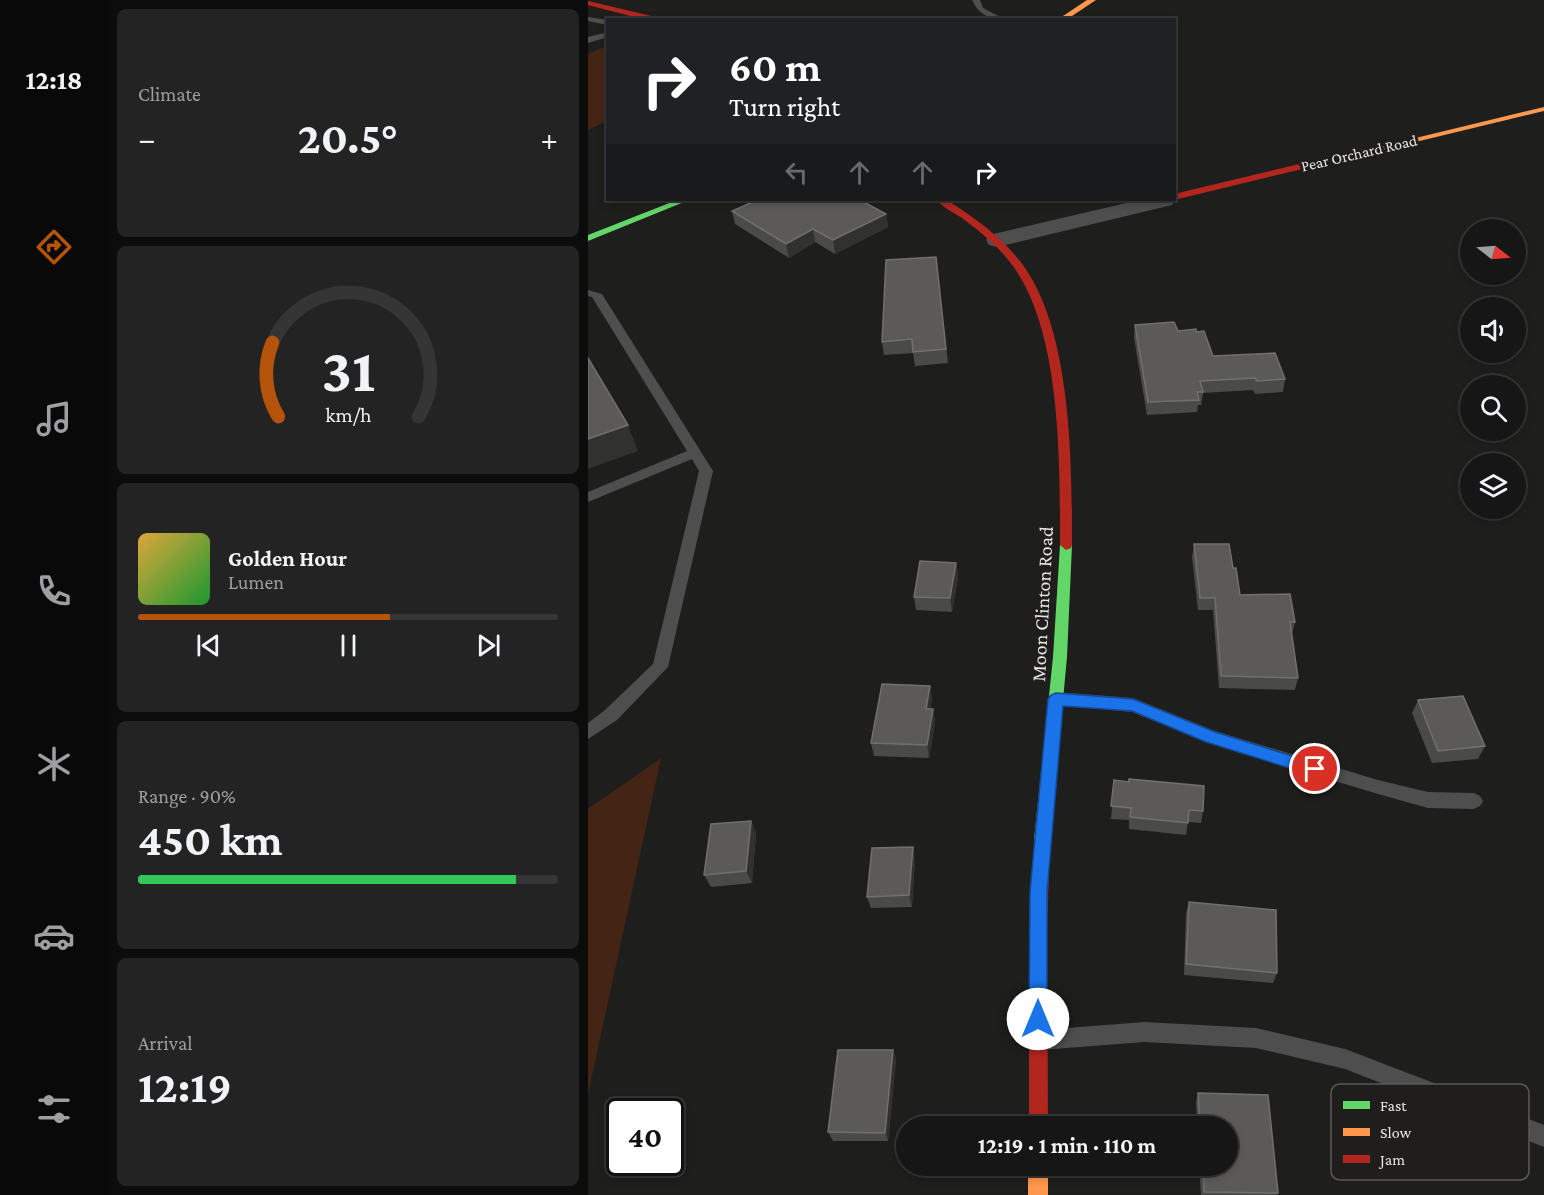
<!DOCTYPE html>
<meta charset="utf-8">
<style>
body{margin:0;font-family:"Crimson Pro",serif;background:#232323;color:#f1f3f6;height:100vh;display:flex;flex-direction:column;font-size:22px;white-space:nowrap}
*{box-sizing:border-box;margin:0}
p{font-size:20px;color:#9e9fa1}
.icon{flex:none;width:33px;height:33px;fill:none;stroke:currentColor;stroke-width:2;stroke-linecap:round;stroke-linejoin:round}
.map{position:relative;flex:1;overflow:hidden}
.drawer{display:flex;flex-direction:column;gap:9px;padding:9px;background:#0c0c0c;width:480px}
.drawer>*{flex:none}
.hud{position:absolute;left:18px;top:18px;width:570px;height:183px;border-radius:0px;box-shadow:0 3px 9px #0003,0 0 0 2px #353535;background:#202124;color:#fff;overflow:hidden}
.needle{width:39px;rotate:107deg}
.tools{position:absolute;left:872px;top:219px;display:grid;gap:12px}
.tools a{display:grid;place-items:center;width:66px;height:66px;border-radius:50%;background:#161616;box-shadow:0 3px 9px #0003,0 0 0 2px #353535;font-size:30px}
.speed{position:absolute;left:18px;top:1098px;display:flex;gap:12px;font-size:30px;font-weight:700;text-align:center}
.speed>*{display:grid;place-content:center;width:78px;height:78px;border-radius:50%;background:#161616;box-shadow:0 3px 9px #0003,0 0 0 2px #353535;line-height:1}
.speed .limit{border:3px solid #111;border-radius:9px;background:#fff;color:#111}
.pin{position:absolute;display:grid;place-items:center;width:51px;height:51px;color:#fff;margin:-26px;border:3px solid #fff;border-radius:50%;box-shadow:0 2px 6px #0007}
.me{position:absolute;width:66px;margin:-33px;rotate:0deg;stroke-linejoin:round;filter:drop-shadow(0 0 4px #0008)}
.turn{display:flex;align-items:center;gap:21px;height:126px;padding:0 24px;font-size:27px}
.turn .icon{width:78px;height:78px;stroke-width:2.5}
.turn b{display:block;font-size:42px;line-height:51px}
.lanes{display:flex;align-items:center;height:57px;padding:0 24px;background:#0003;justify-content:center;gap:30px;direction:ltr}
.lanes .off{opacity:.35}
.big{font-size:45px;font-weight:700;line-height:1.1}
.drawer .widget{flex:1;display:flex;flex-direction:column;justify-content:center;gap:9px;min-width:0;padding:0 21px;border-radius:9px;background:#232323}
.drawer .dial{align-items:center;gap:0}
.dial svg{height:156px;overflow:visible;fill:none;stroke:#353535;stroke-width:7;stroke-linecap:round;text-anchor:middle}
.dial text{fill:#f1f3f6;stroke:none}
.song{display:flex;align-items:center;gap:18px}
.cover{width:72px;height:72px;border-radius:9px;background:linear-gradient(135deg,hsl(40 70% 55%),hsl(130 70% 35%))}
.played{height:6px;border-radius:3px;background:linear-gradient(90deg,#b45309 60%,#353535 60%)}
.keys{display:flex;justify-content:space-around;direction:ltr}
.heat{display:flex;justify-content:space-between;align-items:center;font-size:33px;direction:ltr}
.charge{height:9px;border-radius:4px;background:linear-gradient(90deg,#34c759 90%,#353535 0)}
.trip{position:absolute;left:308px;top:1116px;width:342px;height:60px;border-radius:30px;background:#161616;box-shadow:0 3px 9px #0003,0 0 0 2px #353535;font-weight:700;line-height:60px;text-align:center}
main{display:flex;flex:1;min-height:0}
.tab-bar{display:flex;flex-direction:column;width:108px;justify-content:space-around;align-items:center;background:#090909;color:#9e9fa1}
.tab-bar .icon{width:42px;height:42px}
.tab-bar .current{color:#b45309}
.tab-bar b{font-size:27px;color:#f1f3f6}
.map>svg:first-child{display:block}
</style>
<main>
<nav class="tab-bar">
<b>12:18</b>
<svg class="icon current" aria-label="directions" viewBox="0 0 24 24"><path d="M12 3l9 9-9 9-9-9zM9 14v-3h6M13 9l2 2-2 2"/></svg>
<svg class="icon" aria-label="music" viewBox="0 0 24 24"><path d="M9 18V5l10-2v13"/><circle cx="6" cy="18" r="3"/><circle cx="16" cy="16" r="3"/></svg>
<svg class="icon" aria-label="phone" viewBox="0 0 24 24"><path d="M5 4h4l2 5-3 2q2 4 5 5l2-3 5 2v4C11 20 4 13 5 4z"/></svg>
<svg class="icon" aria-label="climate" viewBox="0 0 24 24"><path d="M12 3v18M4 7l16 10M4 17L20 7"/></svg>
<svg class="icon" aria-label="car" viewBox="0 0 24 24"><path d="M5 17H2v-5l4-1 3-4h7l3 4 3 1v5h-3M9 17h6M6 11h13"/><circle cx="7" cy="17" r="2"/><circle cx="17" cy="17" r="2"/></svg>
<svg class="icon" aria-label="filters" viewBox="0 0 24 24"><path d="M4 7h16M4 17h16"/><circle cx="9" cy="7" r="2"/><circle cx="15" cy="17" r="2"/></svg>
</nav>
<section class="drawer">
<div class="widget"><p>Climate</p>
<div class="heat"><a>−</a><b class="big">20.5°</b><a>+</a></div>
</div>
<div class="widget dial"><svg viewBox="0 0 100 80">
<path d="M14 69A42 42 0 1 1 86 69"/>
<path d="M14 69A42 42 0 0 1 11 31" stroke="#b45309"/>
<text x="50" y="56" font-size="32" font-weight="700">31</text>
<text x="50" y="72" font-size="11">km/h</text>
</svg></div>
<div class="widget">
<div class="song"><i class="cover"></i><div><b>Golden Hour</b><p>Lumen</p></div></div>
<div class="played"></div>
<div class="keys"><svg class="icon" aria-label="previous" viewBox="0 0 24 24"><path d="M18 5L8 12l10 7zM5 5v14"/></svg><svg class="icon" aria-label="pause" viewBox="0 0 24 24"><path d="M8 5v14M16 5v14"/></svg><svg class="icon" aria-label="next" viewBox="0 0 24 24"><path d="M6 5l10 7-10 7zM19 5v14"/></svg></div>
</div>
<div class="widget"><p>Range · 90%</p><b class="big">450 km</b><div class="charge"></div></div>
<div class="widget"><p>Arrival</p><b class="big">12:19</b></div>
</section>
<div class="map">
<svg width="956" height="1195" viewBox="0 0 956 1195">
<rect width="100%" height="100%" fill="#1e1e1d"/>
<!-- green -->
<g fill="#442515">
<path d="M 19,46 L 19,121 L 0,130 L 0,54 Z"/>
<path d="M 73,758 L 0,1094 L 0,809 Z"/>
</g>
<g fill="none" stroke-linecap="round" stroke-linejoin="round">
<!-- lane -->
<g fill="#4e4e4e" fill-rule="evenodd">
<path d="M 384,0 L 392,0 L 395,8 L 418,20 C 402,20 390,14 384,0 Z"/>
<path d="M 0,17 L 20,20 L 20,25 L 0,21 Z"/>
<path d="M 20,32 L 20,37 L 0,43 L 0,37 Z"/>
<path d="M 0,290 L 14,294 L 125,471 L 80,667 L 29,720 L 0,739 L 0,723 L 17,710 L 65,664 L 111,471 L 104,459 L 0,502 L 0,492 L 99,451 L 4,297 L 0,296 Z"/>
<path d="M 468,692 L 545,698 L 627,731 L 790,780 L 840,792 L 886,793 L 892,796 L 895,801 L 892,806 L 886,809 L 840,808 L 790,794 L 624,744 L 544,712 L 462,704 L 460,699 L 462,694 Z"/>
<path d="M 556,1022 L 668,1028 L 757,1049 L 956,1125 L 956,1147 L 757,1069 L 668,1048 L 556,1042 L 453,1050 L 446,1047 L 443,1040 L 446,1033 L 453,1030 Z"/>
</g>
<!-- street -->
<path fill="#4e4e4e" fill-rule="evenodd" d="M 551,200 L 587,200 L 584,205 L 409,247 L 401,245 L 398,240 L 401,235 Z"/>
<!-- fast -->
<g fill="#63d668" fill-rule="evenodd">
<path d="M 89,200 L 101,200 L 0,241 L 0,235 Z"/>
<path d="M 478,540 L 484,545 L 479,657 L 462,840 L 460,845 L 454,847 L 448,845 L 446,840 L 465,657 L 472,545 Z"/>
</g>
<!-- slow -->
<g fill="#ff974d" fill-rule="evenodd">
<path d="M 499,0 L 508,0 L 478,20 L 469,20 Z"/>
<path d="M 956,107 L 956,111 L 782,153 L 778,150 Z"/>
<rect x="440" y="1166" width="20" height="29"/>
</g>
<!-- jam -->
<g fill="#b3261e" fill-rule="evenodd">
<path d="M 0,1 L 72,18 L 72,20 L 58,20 L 0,5 Z"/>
<path d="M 782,147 L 786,150 L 785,152 L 586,200 L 585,200 L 586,194 Z"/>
<path d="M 349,200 L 359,200 C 387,218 414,237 435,265 C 484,333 484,463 484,545 L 483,548 L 478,550 L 472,545 C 472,464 474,326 421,261 C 408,244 391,231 374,218 C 366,213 354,207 349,200 Z"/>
<path d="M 454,833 L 460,835 L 462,840 L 459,934 L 460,1126 L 441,1126 L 441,934 L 446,840 L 448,835 Z"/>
</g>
</g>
<!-- wall -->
<g fill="#4a4a49">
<path d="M 144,211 L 298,214 L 300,227 L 247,254 L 227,242 L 201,258 L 147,224 Z"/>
<path d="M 348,257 L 360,363 L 327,366 L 325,353 L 296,355 L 294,342 Z"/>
<path d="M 547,325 L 590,331 L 625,356 L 697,379 L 695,392 L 667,394 L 665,390 L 615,393 L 613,405 L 610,405 L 609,412 L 559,415 L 546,338 Z"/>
<path d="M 606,544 L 645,568 L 652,595 L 707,622 L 704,634 L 710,678 L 707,690 L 631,688 L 625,610 L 610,610 L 604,557 Z"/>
<path d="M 368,563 L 370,577 L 364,612 L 328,610 L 326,597 Z"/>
<path d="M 342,686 L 344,699 L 342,709 L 345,709 L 347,722 L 341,758 L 286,756 L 283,743 Z"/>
<path d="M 830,700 L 897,746 L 890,759 L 844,763 L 824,713 Z"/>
<path d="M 526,780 L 615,811 L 613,823 L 600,822 L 598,835 L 541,829 L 541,820 L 523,819 Z"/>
<path d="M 163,821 L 168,833 L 164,883 L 123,887 L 116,875 Z"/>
<path d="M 325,847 L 327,859 L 324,907 L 283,908 L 279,897 Z"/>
<path d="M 601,902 L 689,973 L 685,983 L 596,975 L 598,913 Z"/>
<path d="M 305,1050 L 308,1060 L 300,1141 L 245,1141 L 240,1132 Z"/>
<path d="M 610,1093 L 680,1095 L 690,1193 L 689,1195 L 613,1195 L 611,1166 L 639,1166 L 639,1126 L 609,1126 L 608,1102 Z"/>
</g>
<!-- shaded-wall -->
<g fill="#313130">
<path d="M 298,214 L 300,227 L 247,254 L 245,240 Z"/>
<path d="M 225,229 L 227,242 L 201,258 L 198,244 Z"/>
<path d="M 40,425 L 50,451 L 0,469 L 0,439 Z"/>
<path d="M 368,563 L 370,577 L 364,612 L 362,598 Z"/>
<path d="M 342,686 L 344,699 L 340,722 L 338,709 Z"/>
<path d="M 345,709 L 347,722 L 341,758 L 339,745 Z"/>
<path d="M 163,821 L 168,833 L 164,883 L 158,871 Z"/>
<path d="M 325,847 L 327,859 L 324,907 L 321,895 Z"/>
<path d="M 305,1050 L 308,1060 L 300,1141 L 297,1133 Z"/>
</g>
<!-- building -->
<g fill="#5b5a59" stroke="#70706f" stroke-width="1.5">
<path d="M 169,200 L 272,200 L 298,214 L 245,240 L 225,229 L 198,244 L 144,211 Z"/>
<path d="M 348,257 L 358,349 L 325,352 L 324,339 L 294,342 L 298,260 Z"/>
<path d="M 586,322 L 590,331 L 608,329 L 608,332 L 616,331 L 625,356 L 687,353 L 697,379 L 669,381 L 667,378 L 612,381 L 615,392 L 609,392 L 611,400 L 560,402 L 547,325 Z"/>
<path d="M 0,358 L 40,425 L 0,439 Z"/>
<path d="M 606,544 L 641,544 L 645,568 L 648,568 L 652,595 L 702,594 L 707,622 L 702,622 L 710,678 L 633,676 L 627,598 L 612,598 Z"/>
<path d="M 332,561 L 368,563 L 362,598 L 326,597 Z"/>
<path d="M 294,684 L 342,686 L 338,709 L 345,709 L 339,745 L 283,743 Z"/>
<path d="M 875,696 L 897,746 L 850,751 L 830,700 Z"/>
<path d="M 541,779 L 616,786 L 615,811 L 601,810 L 600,823 L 542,817 L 543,808 L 523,806 L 526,780 L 541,782 Z"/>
<path d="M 163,821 L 158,871 L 116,875 L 123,824 Z"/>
<path d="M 325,847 L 321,895 L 279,897 L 284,848 Z"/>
<path d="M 601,902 L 688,910 L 689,973 L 598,964 Z"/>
<path d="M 250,1050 L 305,1050 L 297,1133 L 240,1132 Z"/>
<path d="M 610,1093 L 680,1095 L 690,1193 L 616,1192 L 615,1166 L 639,1166 L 639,1126 L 612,1126 Z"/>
</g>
<!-- route -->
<path fill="#1a73e8" stroke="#114b97" stroke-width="1.5" d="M 468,693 L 545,699 L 627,732 L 733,765 L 735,769 L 733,774 L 727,776 L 618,742 L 544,711 L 475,706 L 459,892 L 459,1019 L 457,1026 L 450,1028 L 444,1026 L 441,1019 L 442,892 L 460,699 L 463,695 Z"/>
<g text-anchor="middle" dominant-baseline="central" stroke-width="6" stroke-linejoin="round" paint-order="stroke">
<!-- far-street labels -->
<g font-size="16" fill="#e6e5e4" stroke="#1f1e1c">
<text transform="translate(771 153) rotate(-13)">Pear Orchard Road</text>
</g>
<!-- street labels -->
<g font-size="20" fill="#e6e5e4" stroke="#1f1e1c">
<text transform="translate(454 604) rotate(-87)">Moon Clinton Road</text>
</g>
</g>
<!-- legend -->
<rect x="743" y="1084" width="198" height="96" rx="9" fill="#1f1e1c" stroke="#5b5a58" stroke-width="1.5"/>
<rect x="755" y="1101" width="27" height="8" fill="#63d668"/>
<rect x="755" y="1128" width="27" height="8" fill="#ff974d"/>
<rect x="755" y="1155" width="27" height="8" fill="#b3261e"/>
<g font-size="16" fill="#e6e5e4">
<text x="792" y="1111">Fast</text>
<text x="792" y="1138">Slow</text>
<text x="792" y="1165">Jam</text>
</g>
</svg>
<div class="tools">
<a><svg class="needle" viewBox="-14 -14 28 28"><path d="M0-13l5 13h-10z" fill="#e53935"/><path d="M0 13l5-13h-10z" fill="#9e9fa1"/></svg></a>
<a><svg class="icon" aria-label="sound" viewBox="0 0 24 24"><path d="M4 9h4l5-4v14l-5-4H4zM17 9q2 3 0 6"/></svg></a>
<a><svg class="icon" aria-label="search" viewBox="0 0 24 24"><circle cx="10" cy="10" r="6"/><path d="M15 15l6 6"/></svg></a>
<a><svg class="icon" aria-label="layers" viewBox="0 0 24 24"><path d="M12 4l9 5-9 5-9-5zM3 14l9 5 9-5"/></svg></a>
</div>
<div class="speed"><div class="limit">40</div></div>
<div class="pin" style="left:727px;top:769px;background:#d93025"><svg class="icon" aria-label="arrive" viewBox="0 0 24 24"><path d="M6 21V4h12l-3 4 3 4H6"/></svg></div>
<svg class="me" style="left:450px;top:1019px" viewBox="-20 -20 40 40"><circle r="19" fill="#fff"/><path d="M0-13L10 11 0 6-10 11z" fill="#1a73e8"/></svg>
<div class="trip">12:19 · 1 min · 110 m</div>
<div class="hud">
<div class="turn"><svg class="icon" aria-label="right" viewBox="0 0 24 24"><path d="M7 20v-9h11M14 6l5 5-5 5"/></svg><div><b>60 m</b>Turn right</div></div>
<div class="lanes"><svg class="icon off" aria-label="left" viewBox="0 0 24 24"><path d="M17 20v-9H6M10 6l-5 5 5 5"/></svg><svg class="icon off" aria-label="ahead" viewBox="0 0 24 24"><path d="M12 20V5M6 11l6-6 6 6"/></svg><svg class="icon off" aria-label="ahead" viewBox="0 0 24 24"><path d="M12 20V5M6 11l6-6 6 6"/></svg><svg class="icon" aria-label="right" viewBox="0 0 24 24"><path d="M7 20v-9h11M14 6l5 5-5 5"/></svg></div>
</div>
</div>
</main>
